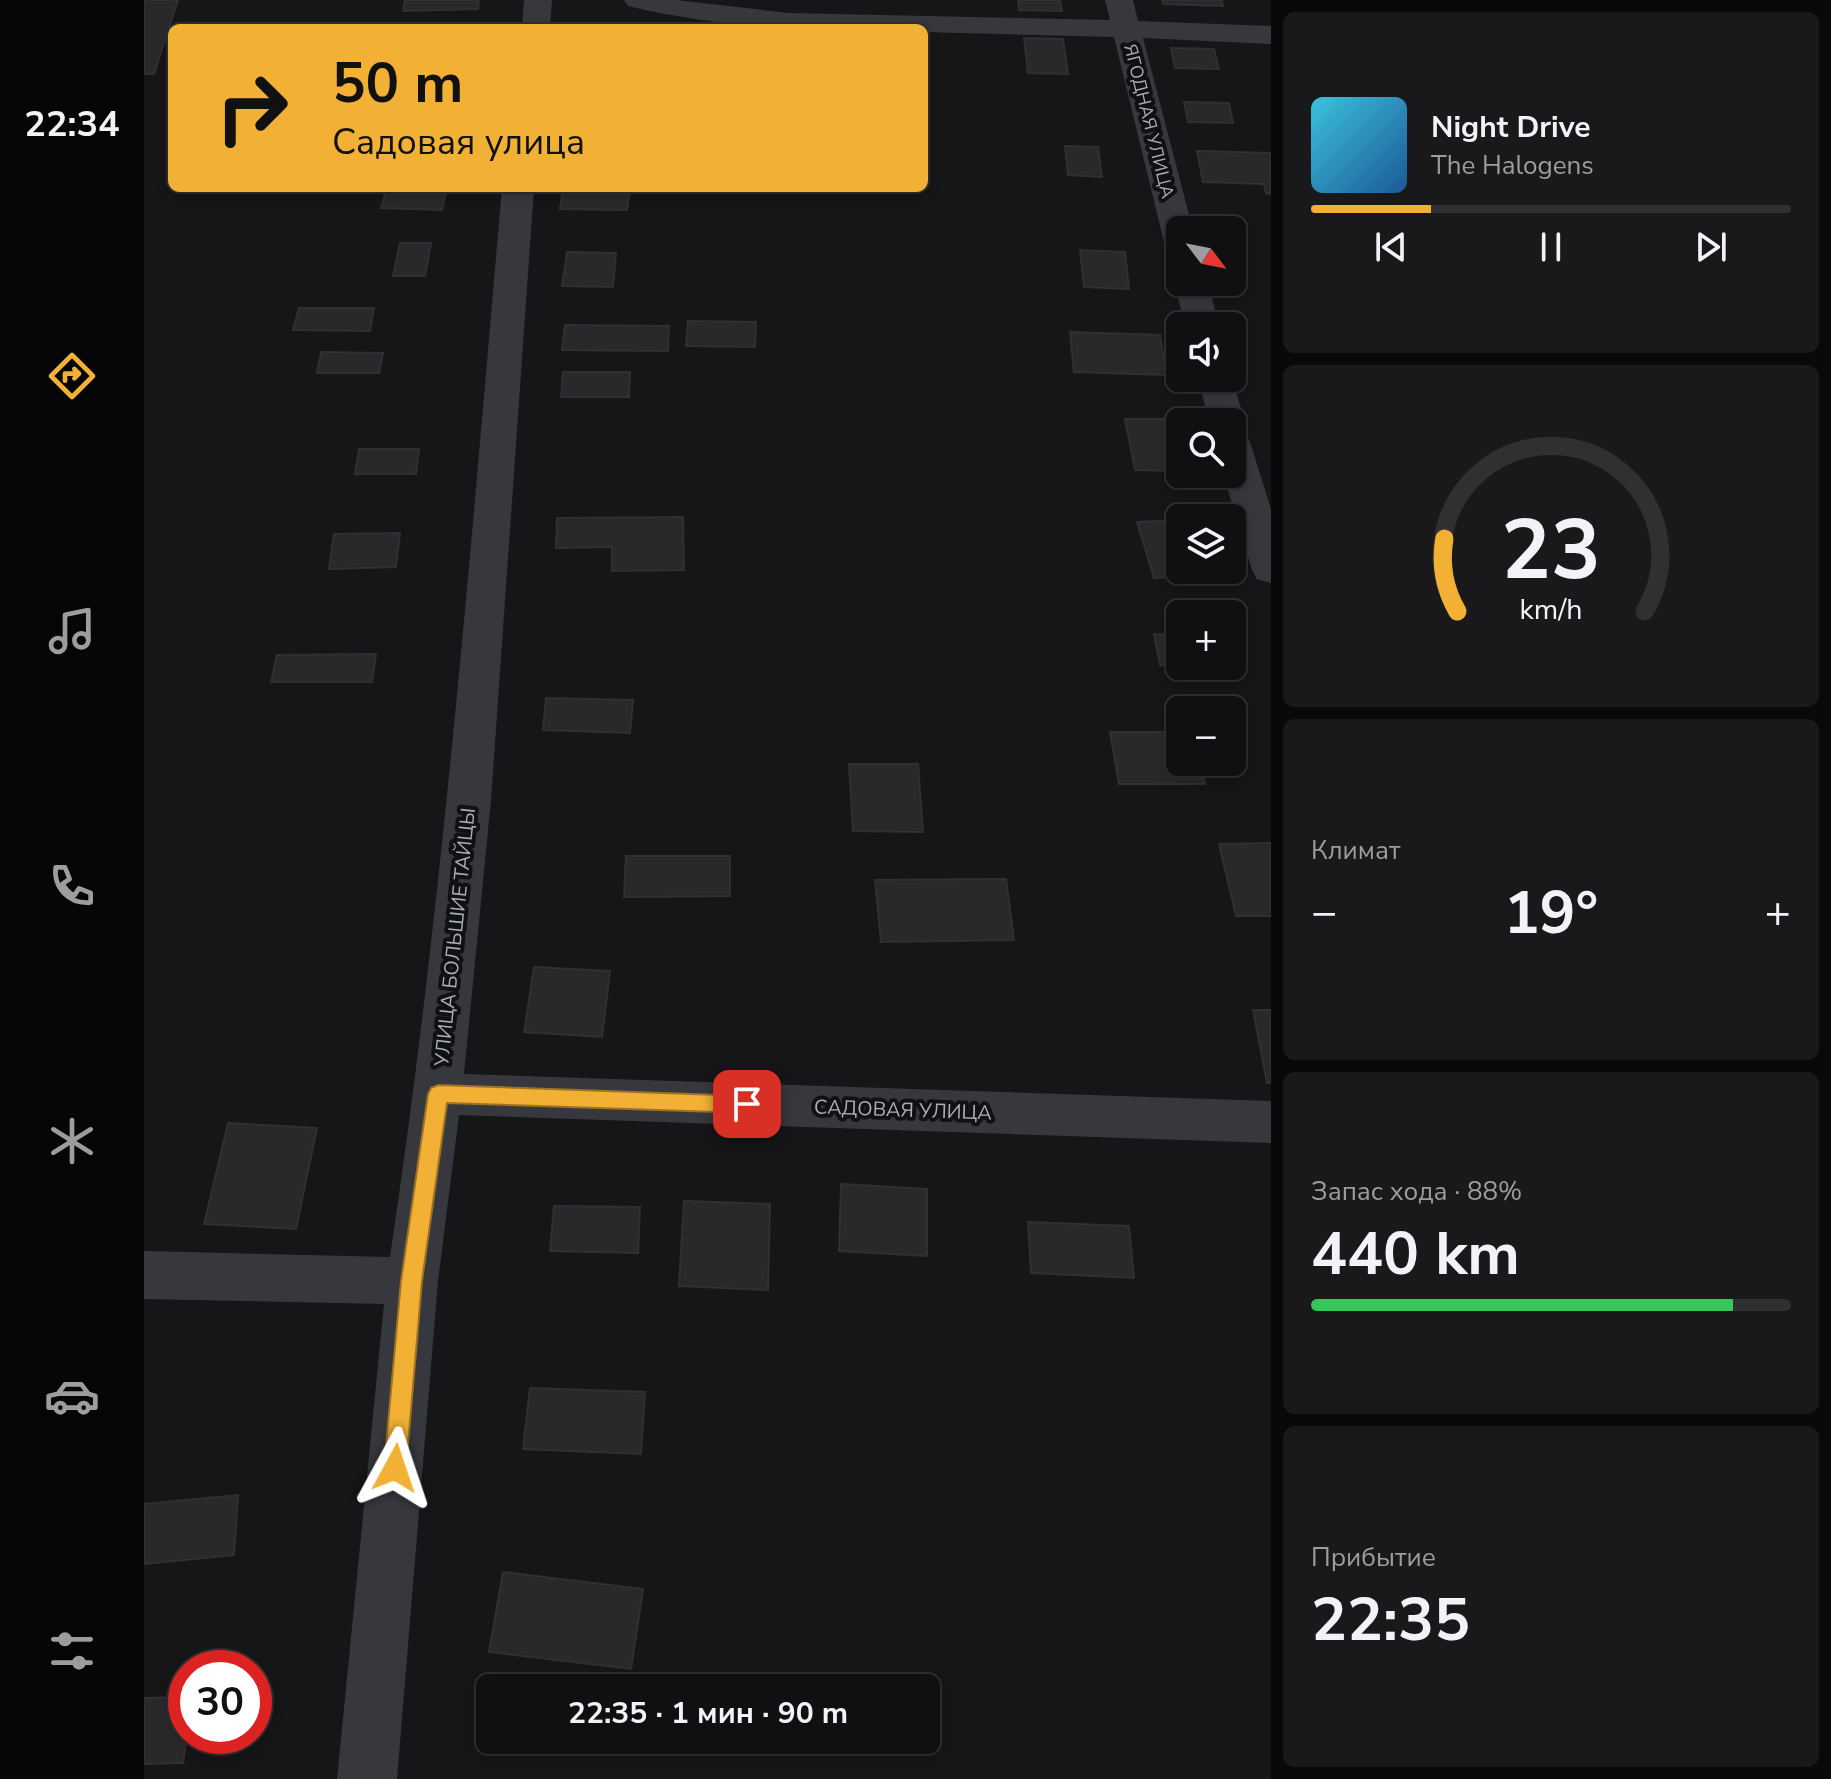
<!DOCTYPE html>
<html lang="ru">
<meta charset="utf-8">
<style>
body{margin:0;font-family:"Nunito Sans",sans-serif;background:#19191b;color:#f1f3f6;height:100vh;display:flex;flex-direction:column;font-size:30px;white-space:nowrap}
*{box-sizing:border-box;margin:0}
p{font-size:26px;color:#9c9d9f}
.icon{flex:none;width:44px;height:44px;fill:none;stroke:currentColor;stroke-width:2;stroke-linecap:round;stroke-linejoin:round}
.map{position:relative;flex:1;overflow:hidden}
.details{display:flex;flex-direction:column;gap:12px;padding:12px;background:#09090a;width:560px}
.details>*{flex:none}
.top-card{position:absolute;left:24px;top:24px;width:760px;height:168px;border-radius:12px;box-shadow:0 4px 12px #0003,0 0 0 2px #303032;background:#f2b134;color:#111;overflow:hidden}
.needle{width:52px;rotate:122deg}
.controls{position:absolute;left:1022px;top:216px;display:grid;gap:16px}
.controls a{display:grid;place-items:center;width:80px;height:80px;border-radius:12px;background:#101012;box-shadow:0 4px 12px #0003,0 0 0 2px #303032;font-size:40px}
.speed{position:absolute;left:24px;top:1650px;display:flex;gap:16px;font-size:40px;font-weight:700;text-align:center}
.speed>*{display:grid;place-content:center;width:104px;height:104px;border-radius:50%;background:#101012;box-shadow:0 4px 12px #0003,0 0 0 2px #303032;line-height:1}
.speed .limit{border:12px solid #d22;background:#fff;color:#111}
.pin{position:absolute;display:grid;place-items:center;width:68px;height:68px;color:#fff;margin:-34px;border-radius:16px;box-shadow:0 4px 12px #0006}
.me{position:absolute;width:88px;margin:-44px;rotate:5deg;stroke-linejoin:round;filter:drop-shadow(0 0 6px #0008)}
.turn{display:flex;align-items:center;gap:28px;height:168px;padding:0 32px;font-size:36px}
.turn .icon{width:104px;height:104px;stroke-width:2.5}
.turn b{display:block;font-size:56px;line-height:68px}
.big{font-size:60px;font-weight:700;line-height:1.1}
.details .widget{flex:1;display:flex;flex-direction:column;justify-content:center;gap:12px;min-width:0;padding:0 28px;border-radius:12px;background:#19191b}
.details .dial{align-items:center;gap:0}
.dial svg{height:208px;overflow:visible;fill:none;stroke:#303032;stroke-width:7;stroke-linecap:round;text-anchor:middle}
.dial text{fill:#f1f3f6;stroke:none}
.song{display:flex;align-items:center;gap:24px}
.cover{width:96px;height:96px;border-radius:12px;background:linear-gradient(135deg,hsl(190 70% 55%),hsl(210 70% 35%))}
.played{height:8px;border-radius:4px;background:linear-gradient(90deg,#f2b134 25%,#303032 25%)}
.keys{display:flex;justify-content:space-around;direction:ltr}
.heat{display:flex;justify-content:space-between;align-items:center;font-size:44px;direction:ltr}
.charge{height:12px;border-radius:6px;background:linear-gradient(90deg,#34c759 88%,#303032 0)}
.trip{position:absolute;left:332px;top:1674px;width:464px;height:80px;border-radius:12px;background:#101012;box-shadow:0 4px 12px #0003,0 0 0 2px #303032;font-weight:700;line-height:80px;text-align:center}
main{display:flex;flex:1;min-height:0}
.tab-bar{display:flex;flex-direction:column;width:144px;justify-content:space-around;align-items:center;background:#060607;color:#9c9d9f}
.tab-bar .icon{width:56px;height:56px}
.tab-bar .selected{color:#f2b134}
.tab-bar b{font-size:36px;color:#f1f3f6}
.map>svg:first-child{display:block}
</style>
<main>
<nav class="tab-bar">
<b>22:34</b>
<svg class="icon selected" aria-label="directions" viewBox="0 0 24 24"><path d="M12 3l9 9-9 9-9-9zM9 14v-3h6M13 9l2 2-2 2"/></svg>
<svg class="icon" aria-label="music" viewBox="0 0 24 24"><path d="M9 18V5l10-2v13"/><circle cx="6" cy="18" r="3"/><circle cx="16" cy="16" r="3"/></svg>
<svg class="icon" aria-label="phone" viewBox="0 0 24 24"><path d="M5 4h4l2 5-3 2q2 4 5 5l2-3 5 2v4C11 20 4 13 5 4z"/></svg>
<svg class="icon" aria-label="climate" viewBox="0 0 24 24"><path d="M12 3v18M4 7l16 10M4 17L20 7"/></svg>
<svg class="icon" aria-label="car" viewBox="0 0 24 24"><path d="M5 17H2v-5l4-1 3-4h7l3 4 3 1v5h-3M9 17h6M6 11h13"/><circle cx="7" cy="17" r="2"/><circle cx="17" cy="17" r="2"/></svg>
<svg class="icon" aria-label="filters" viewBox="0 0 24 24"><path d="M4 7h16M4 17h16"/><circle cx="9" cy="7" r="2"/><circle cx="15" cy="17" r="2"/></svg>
</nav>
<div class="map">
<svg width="1127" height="1779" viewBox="0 0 1127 1779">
<rect width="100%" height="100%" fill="#161618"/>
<!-- building -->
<g fill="#29292c" stroke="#303034" stroke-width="2">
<path d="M 0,0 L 34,0 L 10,74 L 0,74 Z"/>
<path d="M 261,0 L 335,0 L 334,9 L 259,11 Z"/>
<path d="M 874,0 L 916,0 L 918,11 L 875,10 Z"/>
<path d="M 1018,0 L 1078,0 L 1079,6 L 1019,4 Z"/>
<path d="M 880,38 L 919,39 L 924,74 L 884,73 Z"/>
<path d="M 1027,48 L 1070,49 L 1075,69 L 1031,68 Z"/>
<path d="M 1040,102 L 1085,103 L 1089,123 L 1044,122 Z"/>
<path d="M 921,146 L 954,147 L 958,177 L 924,175 Z"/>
<path d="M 1053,151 L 1127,153 L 1127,194 L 1122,193 L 1120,184 L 1059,182 Z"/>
<path d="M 243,188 L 303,188 L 298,210 L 237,208 Z"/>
<path d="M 419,188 L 486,188 L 483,210 L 416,209 Z"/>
<path d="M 256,243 L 287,243 L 281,276 L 249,276 Z"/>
<path d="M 936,250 L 981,252 L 985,289 L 940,287 Z"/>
<path d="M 423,252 L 472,253 L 469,287 L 418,286 Z"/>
<path d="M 155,308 L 230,308 L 226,331 L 149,330 Z"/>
<path d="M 544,321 L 612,322 L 611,347 L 542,346 Z"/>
<path d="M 421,325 L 525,326 L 524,351 L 418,350 Z"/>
<path d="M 926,332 L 1016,335 L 1022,375 L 930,372 Z"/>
<path d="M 177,352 L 239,353 L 235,373 L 173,373 Z"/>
<path d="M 419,372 L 486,372 L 485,397 L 417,397 Z"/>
<path d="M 981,419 L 1025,419 L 1031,445 L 1036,445 L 1036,471 L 991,470 Z"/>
<path d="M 215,449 L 275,449 L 272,474 L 211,474 Z"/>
<path d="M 539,517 L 540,570 L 468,571 L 468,547 L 412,548 L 413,518 Z"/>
<path d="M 1036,520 L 1036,570 L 1052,570 L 1054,576 L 1010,578 L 993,522 Z"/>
<path d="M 256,533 L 252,567 L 185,569 L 190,534 Z"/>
<path d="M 1010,634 L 1036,635 L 1036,666 L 1016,665 Z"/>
<path d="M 232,654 L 228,682 L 127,682 L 133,655 Z"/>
<path d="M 402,698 L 489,700 L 486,733 L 399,730 Z"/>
<path d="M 966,732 L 1036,732 L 1036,762 L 1056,762 L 1061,784 L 975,784 Z"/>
<path d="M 705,764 L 774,764 L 779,832 L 709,831 Z"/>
<path d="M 1127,843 L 1127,916 L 1092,916 L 1075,844 Z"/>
<path d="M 482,856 L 586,856 L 586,896 L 480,897 Z"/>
<path d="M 862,879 L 870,940 L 737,942 L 731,880 Z"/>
<path d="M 390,967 L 466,971 L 458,1037 L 380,1032 Z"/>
<path d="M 1109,1010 L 1127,1010 L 1127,1083 L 1123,1083 Z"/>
<path d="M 84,1123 L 173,1128 L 152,1229 L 60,1224 Z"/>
<path d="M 697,1184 L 783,1189 L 783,1256 L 695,1251 Z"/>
<path d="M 540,1201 L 626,1204 L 624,1290 L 535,1286 Z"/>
<path d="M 410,1206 L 496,1207 L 494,1253 L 406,1251 Z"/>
<path d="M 884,1222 L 985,1226 L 990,1278 L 887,1273 Z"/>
<path d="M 386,1388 L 501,1392 L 497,1454 L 379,1449 Z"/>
<path d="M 94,1495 L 90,1555 L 0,1564 L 0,1504 Z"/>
<path d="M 359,1572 L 499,1589 L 487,1669 L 345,1652 Z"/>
<path d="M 42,1697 L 43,1736 L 39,1763 L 0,1764 L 0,1698 Z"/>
</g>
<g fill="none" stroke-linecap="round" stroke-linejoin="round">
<!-- minor -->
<g fill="#37383d" fill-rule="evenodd">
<path d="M 380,0 L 408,0 L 406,28 L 378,28 Z"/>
<path d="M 480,0 L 532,0 L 645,13 L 966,20 L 961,0 L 989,0 L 994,21 L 1127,26 L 1127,44 L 999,38 L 1049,230 L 1036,230 L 1036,252 L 1025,249 L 1020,242 L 970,37 L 780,32 L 780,28 C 677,28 585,31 484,6 Z"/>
<path d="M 358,188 L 390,188 L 347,800 L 320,1074 L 1127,1101 L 1127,1143 L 315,1115 L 294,1281 L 253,1779 L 193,1779 L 240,1304 L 0,1299 L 0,1251 L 246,1257 C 299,902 327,545 358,188 Z"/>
<path d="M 1036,275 L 1036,282 L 1064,282 L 1075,326 L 1041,326 L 1030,282 Z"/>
<path d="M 1054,378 L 1088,378 L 1101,422 L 1091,431 L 1101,434 L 1106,442 L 1127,509 L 1127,583 L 1113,579 L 1108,570 L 1079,474 L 1088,474 L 1088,422 L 1065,422 Z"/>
</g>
</g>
<!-- route -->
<path fill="#f2b134" stroke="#9d7322" stroke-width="2" d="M 294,1085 L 603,1096 L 610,1098 L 613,1104 L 610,1110 L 603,1113 L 303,1103 L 278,1281 L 262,1468 L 259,1475 L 251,1479 L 243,1475 L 240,1468 L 257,1281 L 284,1094 L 287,1088 Z"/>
<g text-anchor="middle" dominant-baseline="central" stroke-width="8" stroke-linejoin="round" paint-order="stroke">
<!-- far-street labels -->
<g font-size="18" fill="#a8adb8" stroke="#111113">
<text transform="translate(1005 121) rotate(76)">ЯГОДНАЯ УЛИЦА</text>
</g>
<!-- street labels -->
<g font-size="20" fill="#a8adb8" stroke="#111113">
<text transform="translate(311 937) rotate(-84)">УЛИЦА БОЛЬШИЕ ТАЙЦЫ</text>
<text transform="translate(759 1110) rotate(2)">САДОВАЯ УЛИЦА</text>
</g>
</g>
</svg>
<div class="controls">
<a><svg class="needle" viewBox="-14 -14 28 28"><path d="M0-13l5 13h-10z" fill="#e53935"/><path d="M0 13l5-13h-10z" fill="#9c9d9f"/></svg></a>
<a><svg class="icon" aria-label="sound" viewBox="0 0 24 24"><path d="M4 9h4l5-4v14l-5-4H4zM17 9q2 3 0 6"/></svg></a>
<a><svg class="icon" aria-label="search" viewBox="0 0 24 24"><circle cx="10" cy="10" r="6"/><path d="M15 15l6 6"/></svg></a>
<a><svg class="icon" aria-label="layers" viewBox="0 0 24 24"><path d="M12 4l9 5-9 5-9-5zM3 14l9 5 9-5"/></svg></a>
<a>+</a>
<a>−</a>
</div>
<div class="speed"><div class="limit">30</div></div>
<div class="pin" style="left:603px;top:1104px;background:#d93025"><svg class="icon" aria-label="arrive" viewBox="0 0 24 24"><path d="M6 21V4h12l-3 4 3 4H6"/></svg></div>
<svg class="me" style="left:251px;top:1468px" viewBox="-20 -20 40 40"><path d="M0-17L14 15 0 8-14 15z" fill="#f2b134" stroke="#fff" stroke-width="4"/></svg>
<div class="trip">22:35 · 1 мин · 90 m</div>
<div class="top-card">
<div class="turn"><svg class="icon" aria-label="right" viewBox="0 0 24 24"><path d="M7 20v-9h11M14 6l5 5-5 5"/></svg><div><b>50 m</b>Садовая улица</div></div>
</div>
</div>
<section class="details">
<div class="widget">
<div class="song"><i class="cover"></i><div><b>Night Drive</b><p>The Halogens</p></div></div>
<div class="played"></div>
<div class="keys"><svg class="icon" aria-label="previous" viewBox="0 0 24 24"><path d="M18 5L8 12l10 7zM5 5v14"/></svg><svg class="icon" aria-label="pause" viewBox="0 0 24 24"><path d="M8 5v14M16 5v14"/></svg><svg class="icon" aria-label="next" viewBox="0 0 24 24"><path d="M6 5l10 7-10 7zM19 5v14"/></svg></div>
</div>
<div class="widget dial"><svg viewBox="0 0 100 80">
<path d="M14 69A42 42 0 1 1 86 69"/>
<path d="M14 69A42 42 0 0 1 9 41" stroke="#f2b134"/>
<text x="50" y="56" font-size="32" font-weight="700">23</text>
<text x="50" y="72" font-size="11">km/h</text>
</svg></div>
<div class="widget"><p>Климат</p>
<div class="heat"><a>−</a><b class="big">19°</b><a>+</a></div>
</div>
<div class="widget"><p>Запас хода · 88%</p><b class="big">440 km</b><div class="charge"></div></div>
<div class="widget"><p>Прибытие</p><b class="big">22:35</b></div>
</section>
</main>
